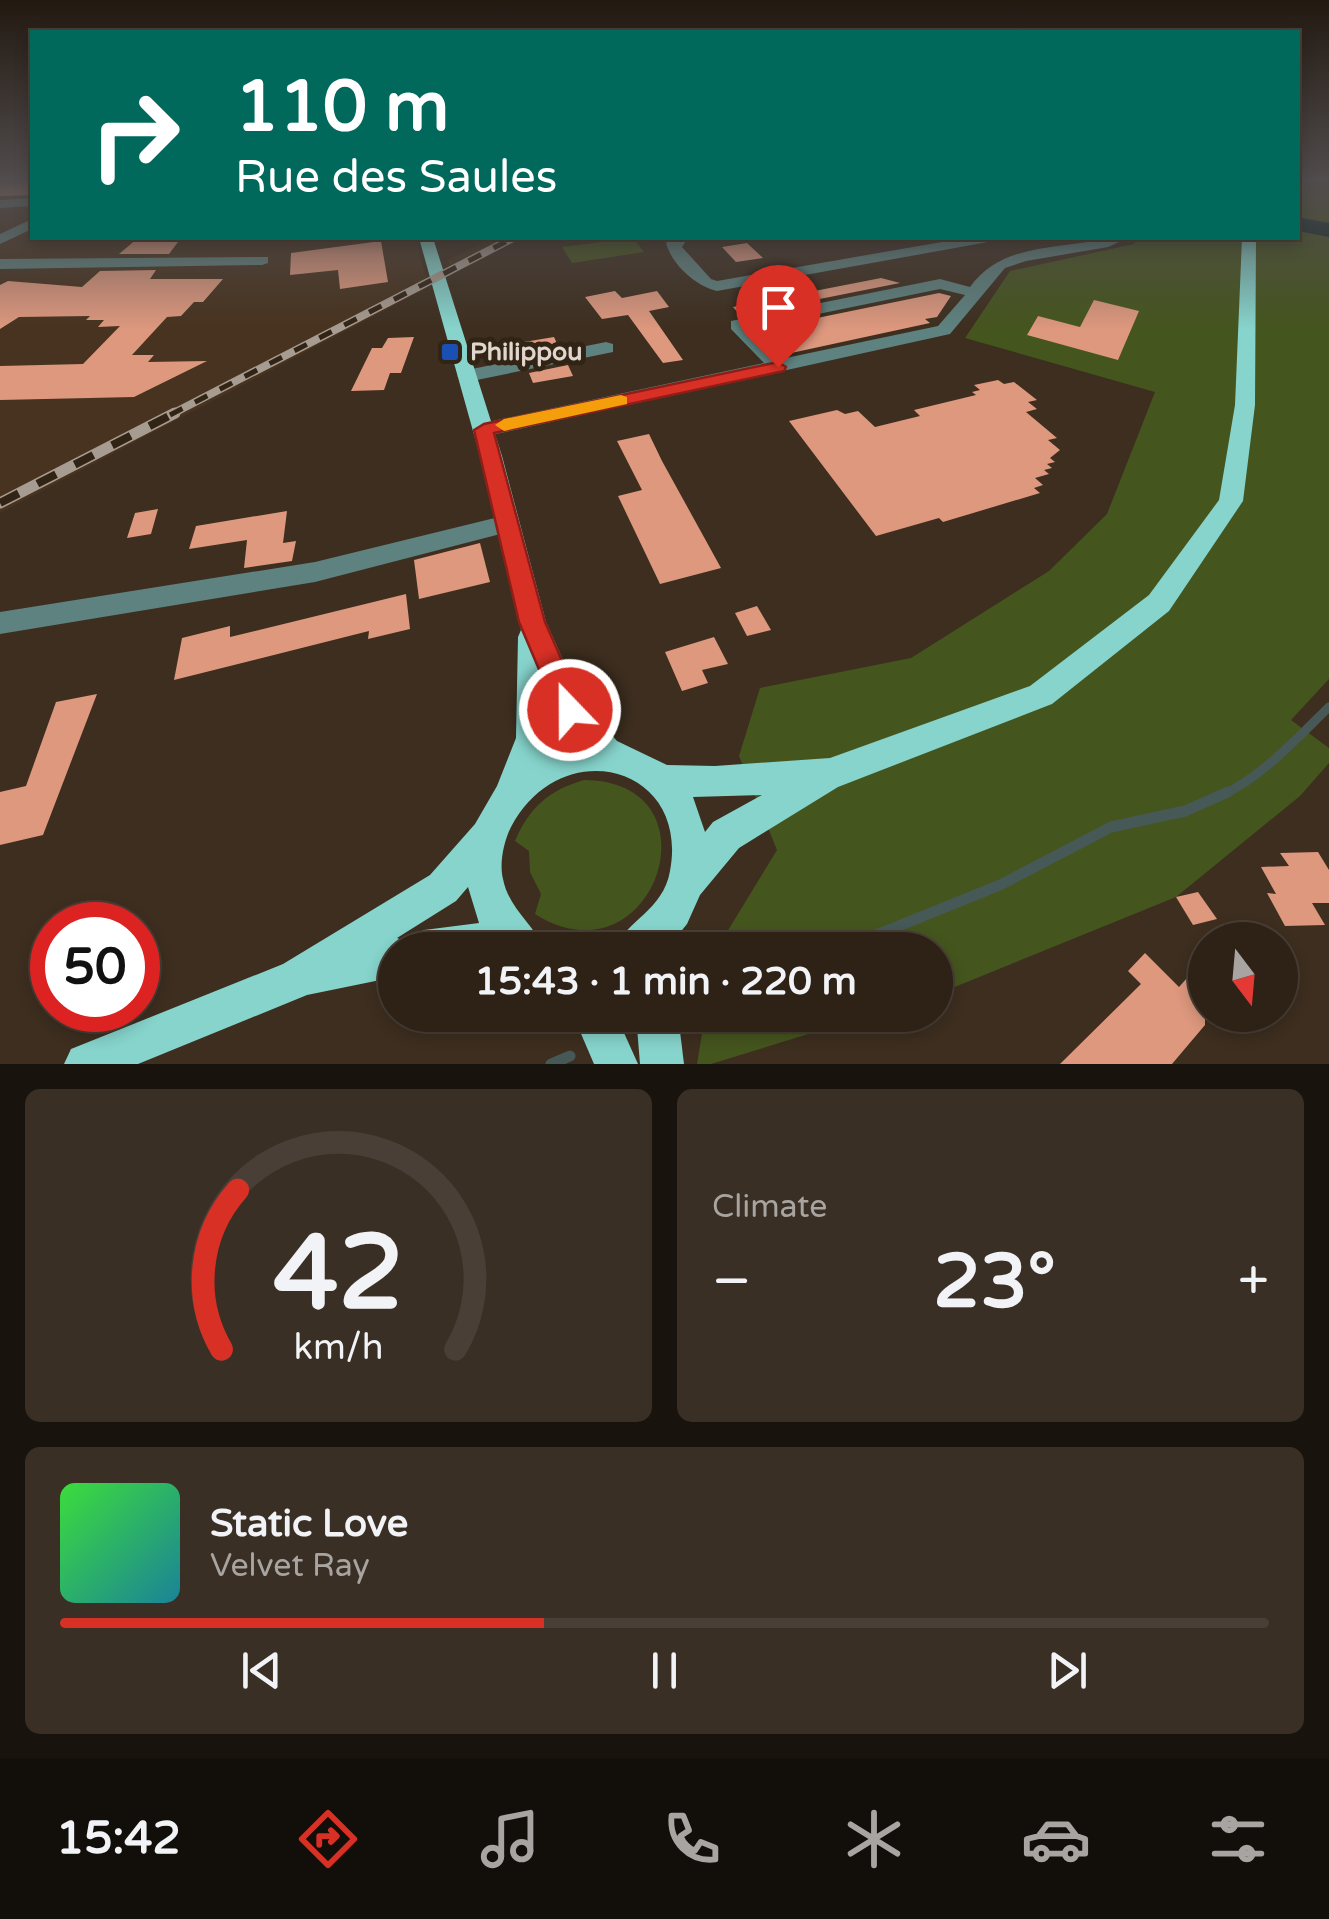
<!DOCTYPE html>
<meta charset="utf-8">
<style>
body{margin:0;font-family:"Varela Round",sans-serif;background:#3a2f24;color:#f1f3f6;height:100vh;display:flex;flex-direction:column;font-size:38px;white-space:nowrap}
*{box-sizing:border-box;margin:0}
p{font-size:32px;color:#a7a4a1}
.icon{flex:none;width:55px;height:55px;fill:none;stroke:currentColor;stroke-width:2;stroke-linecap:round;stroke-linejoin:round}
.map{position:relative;height:1064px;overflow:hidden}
.sheet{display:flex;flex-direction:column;gap:25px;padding:25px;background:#19130d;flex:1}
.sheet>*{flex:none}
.hud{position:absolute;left:30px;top:30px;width:1270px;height:210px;border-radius:0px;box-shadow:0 5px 15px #0003,0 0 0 2px #493f36;background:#00695c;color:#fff;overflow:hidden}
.needle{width:65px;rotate:164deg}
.controls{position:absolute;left:1188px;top:922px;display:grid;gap:20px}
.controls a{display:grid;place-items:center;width:110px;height:110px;border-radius:50%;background:#2e2217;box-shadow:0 5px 15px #0003,0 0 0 2px #493f36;font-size:50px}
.speed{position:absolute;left:30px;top:902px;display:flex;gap:20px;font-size:50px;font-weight:700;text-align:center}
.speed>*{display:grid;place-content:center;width:130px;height:130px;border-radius:50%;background:#2e2217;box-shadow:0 5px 15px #0003,0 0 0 2px #493f36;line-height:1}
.speed .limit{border:15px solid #d22;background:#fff;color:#111}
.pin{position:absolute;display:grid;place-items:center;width:85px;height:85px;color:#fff;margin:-102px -42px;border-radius:50% 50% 50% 0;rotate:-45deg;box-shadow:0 0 10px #0007}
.pin .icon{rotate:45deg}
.me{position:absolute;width:110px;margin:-55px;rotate:338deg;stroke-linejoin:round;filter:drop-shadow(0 0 8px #0008)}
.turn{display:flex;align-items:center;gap:35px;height:210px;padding:0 40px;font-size:45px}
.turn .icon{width:130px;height:130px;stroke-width:2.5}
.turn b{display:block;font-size:70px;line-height:85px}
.big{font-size:75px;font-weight:700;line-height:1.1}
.sheet .widget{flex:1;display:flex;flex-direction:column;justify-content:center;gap:15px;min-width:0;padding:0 35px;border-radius:15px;background:#3a2f24}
.sheet .dial{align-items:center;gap:0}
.dial svg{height:260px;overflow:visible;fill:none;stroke:#493f36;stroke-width:7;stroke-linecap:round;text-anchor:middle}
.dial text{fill:#f1f3f6;stroke:none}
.song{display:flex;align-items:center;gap:30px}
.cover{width:120px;height:120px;border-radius:15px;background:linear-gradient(135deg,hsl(120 70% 55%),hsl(190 70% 35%))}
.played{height:10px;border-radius:5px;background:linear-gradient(90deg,#d93025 40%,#493f36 40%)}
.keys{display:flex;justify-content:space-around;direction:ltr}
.heat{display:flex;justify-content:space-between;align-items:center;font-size:55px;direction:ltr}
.sheet .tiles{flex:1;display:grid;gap:25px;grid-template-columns:1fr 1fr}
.widget:last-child{grid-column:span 2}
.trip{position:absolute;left:378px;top:932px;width:575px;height:100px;border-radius:50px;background:#2e2217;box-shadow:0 5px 15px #0003,0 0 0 2px #493f36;font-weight:700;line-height:100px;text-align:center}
.tab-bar{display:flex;height:160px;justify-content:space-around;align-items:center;background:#120e09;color:#a7a4a1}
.tab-bar .icon{width:70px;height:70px}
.tab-bar .current{color:#d93025}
.tab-bar b{font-size:45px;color:#f1f3f6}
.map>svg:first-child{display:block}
</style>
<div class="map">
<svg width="1329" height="1064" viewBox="0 0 1329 1064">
<rect width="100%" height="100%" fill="#3d2e1f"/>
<!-- built -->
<g fill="#47331f">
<path d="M 0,180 L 32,180 L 32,238 L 415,238 L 429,287 L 0,513 Z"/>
<path d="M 491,238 L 524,238 L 452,272 L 448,260 Z"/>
</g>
<!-- green -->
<g fill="#45551e">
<path d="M 1298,180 L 1329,180 L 1329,679 L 1291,720 L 1329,748 L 1329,763 L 1300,796 L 1176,897 L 935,995 L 935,950 L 716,950 L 777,850 L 739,756 L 760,688 L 911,658 L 1049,571 L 1107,514 L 1155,392 L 965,338 L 1010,271 L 1134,244 L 1136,238 L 1298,238 Z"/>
<path d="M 633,238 L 644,252 L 572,263 L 562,247 Z"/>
<path d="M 584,780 C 724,781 654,989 535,914 L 541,894 L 530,872 L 529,851 L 515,841 C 529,808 549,790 584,780 Z"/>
<path d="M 705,1015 L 870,1015 L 711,1064 L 697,1064 Z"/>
</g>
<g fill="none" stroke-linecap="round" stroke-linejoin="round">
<!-- stream-far1 -->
<path stroke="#465957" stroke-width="9" d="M 1222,795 C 1262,777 1298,737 1329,707"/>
<!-- stream -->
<g stroke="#465957" stroke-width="11">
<path d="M 839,950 L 1000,885 L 1111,827 L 1185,811 L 1228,792"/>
<path d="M 551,1064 L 570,1056"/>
</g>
<!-- river -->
<path fill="#042424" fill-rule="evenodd" d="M 1298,217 L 1329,223 L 1329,237 L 1298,231 Z"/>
</g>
<!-- building -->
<g fill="#dd987e">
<path d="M 0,180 L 32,180 L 32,195 L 0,196 Z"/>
<path d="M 138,238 L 181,238 L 169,254 L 119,254 Z"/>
<path d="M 381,241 L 388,282 L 340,289 L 338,270 L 290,275 L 291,253 Z"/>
<path d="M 747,243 L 763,258 L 736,262 L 722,247 Z"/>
<path d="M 156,270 L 150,279 L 223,279 L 203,302 L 194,302 L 181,316 L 167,317 L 132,355 L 154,355 L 148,362 L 207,361 L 134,397 L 0,400 L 0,366 L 83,364 L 120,326 L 98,327 L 104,320 L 86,320 L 90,316 L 19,317 L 0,329 L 0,285 L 8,281 L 82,287 L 100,271 Z"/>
<path d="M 881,278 L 900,283 L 740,315 L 733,307 Z"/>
<path d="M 615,291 L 622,298 L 657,291 L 669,307 L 649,311 L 683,360 L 663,363 L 628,315 L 602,319 L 585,297 Z"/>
<path d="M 939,293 L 951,296 L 937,317 L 925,319 L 930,323 L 782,355 L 758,330 Z"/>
<path d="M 1094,300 L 1139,311 L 1118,360 L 1027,335 L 1038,316 L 1080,327 Z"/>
<path d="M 414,337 L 401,373 L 390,373 L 384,390 L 351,391 L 372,348 L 382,348 L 388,338 Z"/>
<path d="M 554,337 L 559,348 L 522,355 L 518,343 Z"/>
<path d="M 568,365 L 573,376 L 533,383 L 529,373 Z"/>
<path d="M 998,380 L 1004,384 L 1014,382 L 1037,400 L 1028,402 L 1037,409 L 1026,412 L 1057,438 L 1048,440 L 1060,450 L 1050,458 L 1055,462 L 1047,464 L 1052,468 L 1044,470 L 1049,474 L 1035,478 L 1043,485 L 1034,488 L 1040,493 L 943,522 L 939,518 L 876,536 L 789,421 L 837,410 L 845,414 L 858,411 L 875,427 L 920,416 L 914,410 L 976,395 L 972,392 L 980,390 L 974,385 Z"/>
<path d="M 649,434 L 662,461 L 721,568 L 660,584 L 618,496 L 642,490 L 617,441 Z"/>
<path d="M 158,509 L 151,534 L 127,538 L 135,513 Z"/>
<path d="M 287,511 L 283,543 L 296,541 L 292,561 L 244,568 L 247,540 L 189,549 L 196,526 Z"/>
<path d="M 480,543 L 490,582 L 419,599 L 414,560 Z"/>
<path d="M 406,594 L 410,629 L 368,639 L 369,631 L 174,680 L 182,638 L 230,626 L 230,637 Z"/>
<path d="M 757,606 L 771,630 L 747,636 L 735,613 Z"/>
<path d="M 714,637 L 728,664 L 702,670 L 708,683 L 682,691 L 665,652 Z"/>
<path d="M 97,694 L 43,835 L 0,845 L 0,792 L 26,786 L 56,702 Z"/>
<path d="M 1318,852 L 1329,870 L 1329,903 L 1312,903 L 1325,925 L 1285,926 L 1267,893 L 1276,894 L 1261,867 L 1289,866 L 1280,853 Z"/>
<path d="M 1198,892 L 1217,919 L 1193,925 L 1176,897 Z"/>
<path d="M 1145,953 L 1179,987 L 1205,958 L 1205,1025 L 1172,1064 L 1060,1064 L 1141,984 L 1128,971 Z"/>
</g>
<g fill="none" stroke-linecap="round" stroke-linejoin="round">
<!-- minor -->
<g fill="#5e827f" fill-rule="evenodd">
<path d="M 32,198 L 32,206 L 0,208 L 0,200 Z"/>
<path d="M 32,219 L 32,229 L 0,244 L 0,234 Z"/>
<path d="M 672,238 L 688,238 L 682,247 L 711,279 L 717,281 L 965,238 L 995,238 L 988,242 L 717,291 C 696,286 672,265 666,243 Z"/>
<path d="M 1107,238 L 1128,238 L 1108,247 L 1026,261 L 1005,268 L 950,334 L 483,437 L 472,430 L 483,423 L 764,363 L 731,329 L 731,321 L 940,279 L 970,287 C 1002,242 1059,250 1107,238 ZM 940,289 L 965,295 L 938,326 L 781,359 L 750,328 Z"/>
<path d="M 268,257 L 268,263 L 262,265 L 0,269 L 0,259 Z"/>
<path d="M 606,342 L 613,344 L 613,352 L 467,382 L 457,376 L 467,370 Z"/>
<path d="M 507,515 L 519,524 L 516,530 L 315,582 L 0,634 L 0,612 L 315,562 Z"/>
</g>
<!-- major -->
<g fill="#86d4cc" fill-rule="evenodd">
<path d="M 419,238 L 433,238 L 502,456 L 546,622 L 582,702 L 617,741 L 667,765 L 715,766 L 830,758 L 1030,686 L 1149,595 L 1219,500 L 1235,405 L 1242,238 L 1256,238 L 1255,405 L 1243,501 L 1169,611 L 1052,704 L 838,787 L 739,848 L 700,895 L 687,924 L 666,950 L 614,950 C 627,919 663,911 670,871 C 690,765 561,732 511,827 C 504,841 499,863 503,879 C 509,909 533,923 545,950 L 395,950 L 395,977 L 307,995 L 138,1064 L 64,1064 L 71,1049 L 283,964 L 430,875 L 475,824 L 497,786 L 516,738 L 518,637 L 521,630 L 480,456 ZM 547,694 L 559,721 L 575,740 L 543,753 L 548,738 ZM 762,795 L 713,822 L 705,832 L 693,797 ZM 468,887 L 479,923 L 424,930 L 410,936 L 407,942 L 397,938 L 456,901 Z"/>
<path d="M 573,1015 L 616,1015 L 638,1064 L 594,1064 Z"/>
<path d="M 636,1015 L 678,1015 L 684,1064 L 640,1064 Z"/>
</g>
<!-- rail-far1 casing -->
<g stroke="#a79c91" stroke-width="8">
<path id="rail-far1" d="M 170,415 L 513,238"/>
</g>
<!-- rail casing -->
<g stroke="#a79c91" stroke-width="11">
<path id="rail" d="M 0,503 L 175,413"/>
</g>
<!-- rail-far1 -->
<use href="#rail-far1" stroke="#322415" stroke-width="5" stroke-dasharray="14" stroke-linecap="butt"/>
<!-- rail -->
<use href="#rail" stroke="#322415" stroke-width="8" stroke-dasharray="21" stroke-linecap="butt"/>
</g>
<!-- sky -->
<linearGradient id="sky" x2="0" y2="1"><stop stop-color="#221911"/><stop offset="0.55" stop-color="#514c4d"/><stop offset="1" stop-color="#514c4d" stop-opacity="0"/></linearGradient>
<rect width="1329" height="329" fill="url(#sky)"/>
<!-- route -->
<path fill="#d93025" stroke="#8d1f18" stroke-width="2.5" d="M 778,362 L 786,367 L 784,371 L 494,433 L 545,622 L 584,710 L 580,719 L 570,723 L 560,719 L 519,622 L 474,430 L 484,424 Z"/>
<!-- slow -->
<path fill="#f59e0b" d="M 621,395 L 627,397 L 627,404 L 504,431 L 495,425 L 504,419 Z"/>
<!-- markers -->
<rect fill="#1a4fb4" stroke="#322415" stroke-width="4" x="440" y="342" width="20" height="20" rx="5"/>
<g text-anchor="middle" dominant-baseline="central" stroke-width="10" stroke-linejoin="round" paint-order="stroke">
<!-- far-poi labels -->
<g font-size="25" font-weight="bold" fill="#e0d6cd" stroke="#322415" text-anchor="start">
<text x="470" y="352">Philippou</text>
</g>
</g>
</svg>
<div class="controls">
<a><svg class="needle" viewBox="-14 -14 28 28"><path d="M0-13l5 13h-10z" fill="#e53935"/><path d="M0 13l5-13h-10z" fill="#a7a4a1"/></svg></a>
</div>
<div class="speed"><div class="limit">50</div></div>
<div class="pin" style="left:778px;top:367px;background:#d93025"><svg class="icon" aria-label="arrive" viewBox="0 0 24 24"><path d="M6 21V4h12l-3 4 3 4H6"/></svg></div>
<svg class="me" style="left:570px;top:710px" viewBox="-20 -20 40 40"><circle r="17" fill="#d93025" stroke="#fff" stroke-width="3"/><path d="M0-11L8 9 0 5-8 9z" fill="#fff"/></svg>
<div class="trip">15:43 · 1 min · 220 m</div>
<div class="hud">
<div class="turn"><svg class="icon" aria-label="right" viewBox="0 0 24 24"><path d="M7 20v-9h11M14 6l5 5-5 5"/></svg><div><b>110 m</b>Rue des Saules</div></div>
</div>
</div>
<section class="sheet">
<div class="tiles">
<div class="widget dial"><svg viewBox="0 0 100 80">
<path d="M14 69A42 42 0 1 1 86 69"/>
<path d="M14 69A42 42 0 0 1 19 20" stroke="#d93025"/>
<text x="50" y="56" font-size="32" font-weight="700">42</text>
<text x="50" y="72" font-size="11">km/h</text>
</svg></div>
<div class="widget"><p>Climate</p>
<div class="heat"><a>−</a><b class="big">23°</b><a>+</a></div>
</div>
<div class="widget">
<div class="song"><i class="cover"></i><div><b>Static Love</b><p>Velvet Ray</p></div></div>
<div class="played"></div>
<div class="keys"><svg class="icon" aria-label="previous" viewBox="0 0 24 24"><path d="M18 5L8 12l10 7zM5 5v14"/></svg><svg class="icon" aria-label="pause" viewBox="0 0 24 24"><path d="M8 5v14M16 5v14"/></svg><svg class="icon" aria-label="next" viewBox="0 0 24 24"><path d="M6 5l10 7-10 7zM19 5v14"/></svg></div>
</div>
</div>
</section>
<nav class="tab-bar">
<b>15:42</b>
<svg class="icon current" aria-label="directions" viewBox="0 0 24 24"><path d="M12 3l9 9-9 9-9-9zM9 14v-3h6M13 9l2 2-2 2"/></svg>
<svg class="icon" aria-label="music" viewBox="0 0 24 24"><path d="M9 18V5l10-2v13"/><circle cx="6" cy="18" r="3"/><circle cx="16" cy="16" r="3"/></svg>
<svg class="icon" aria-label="phone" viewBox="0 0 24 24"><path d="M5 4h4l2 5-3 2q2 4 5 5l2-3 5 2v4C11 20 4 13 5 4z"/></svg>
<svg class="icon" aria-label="climate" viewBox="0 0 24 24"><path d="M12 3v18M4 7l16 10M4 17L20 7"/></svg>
<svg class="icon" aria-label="car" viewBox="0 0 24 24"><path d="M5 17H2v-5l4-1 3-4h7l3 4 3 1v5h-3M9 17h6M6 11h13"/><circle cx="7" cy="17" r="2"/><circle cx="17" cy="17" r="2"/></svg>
<svg class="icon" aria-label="filters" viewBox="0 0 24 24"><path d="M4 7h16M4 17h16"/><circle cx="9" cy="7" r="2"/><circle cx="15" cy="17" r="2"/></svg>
</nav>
